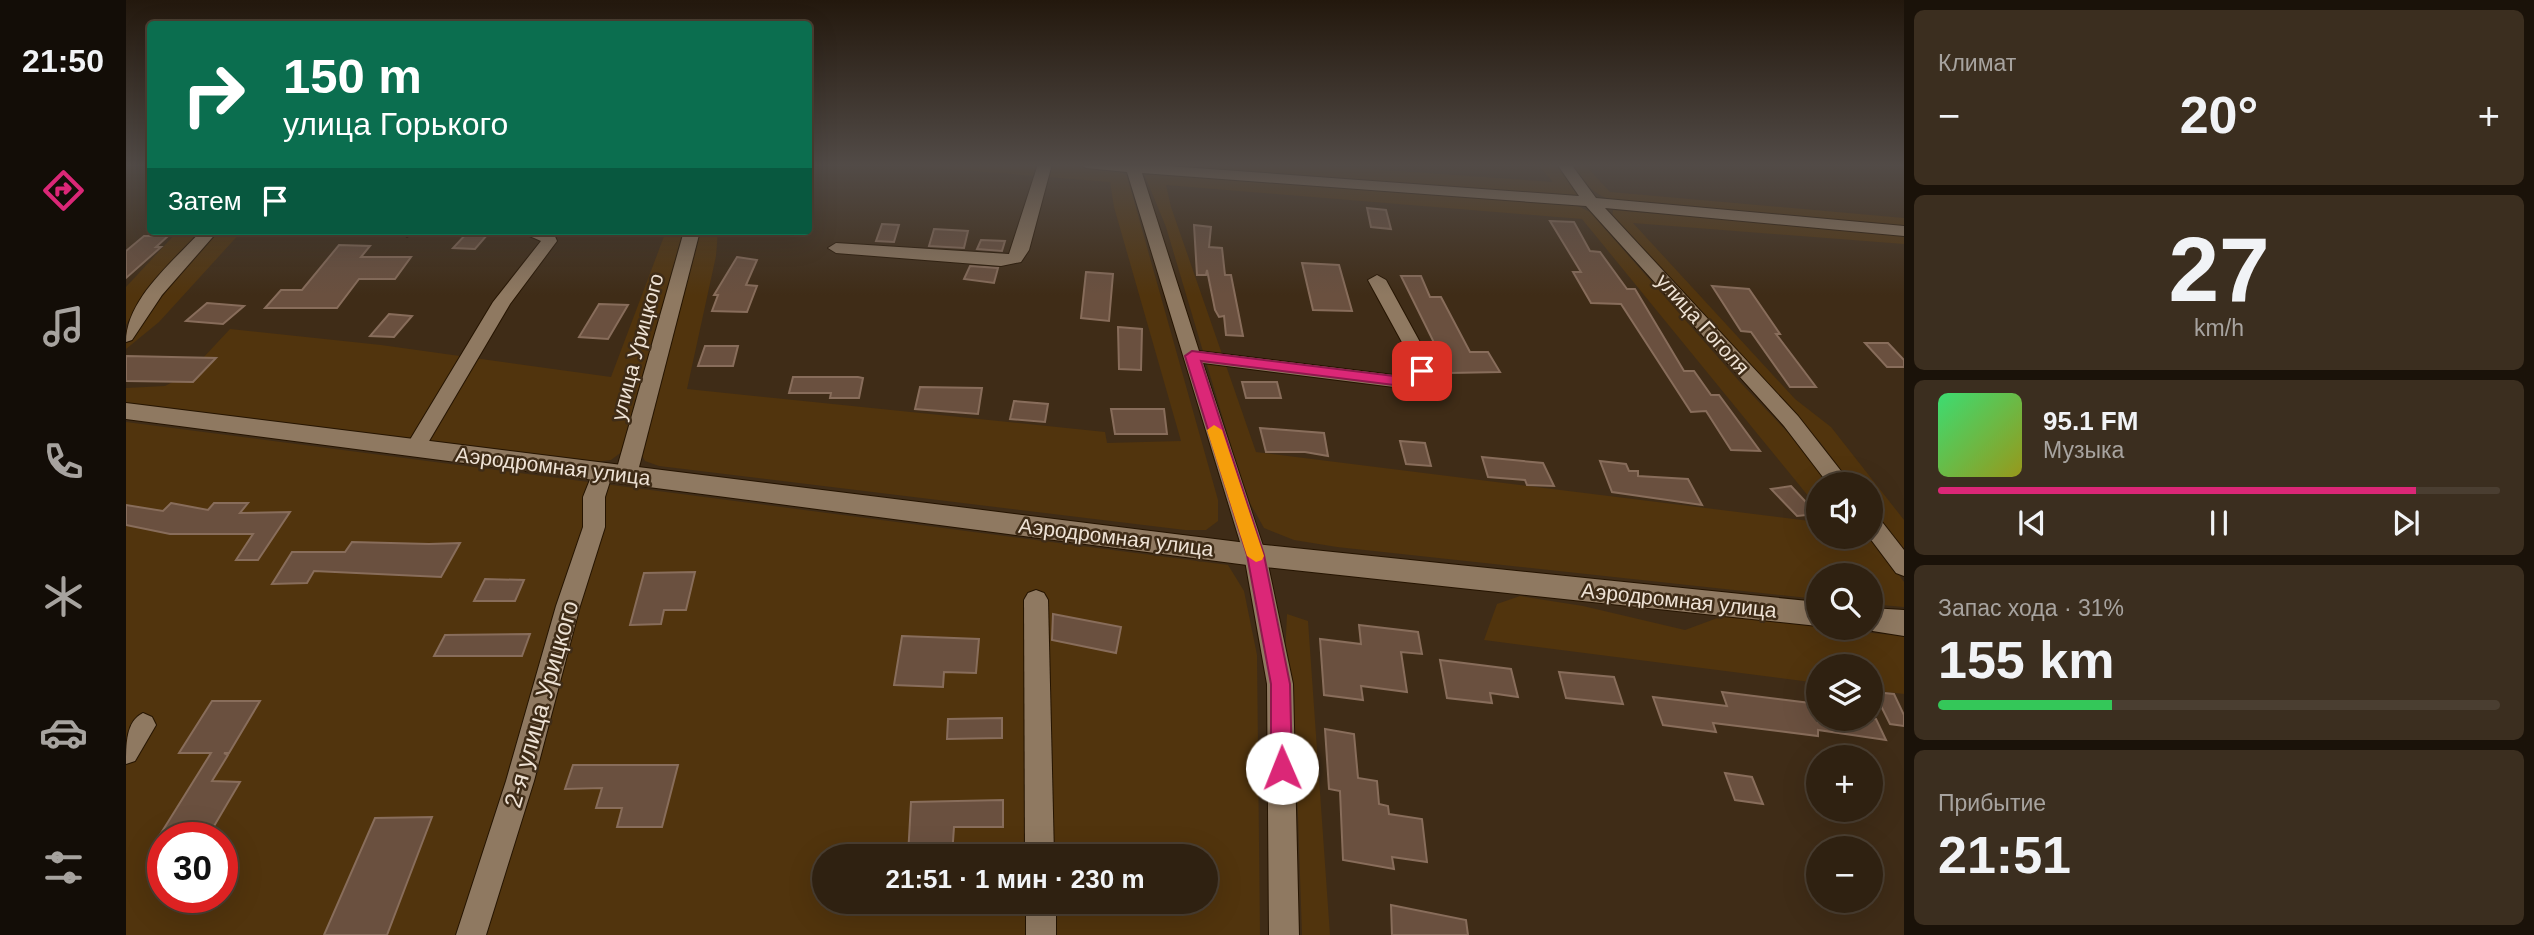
<!DOCTYPE html>
<html lang="ru">
<meta charset="utf-8">
<style>
body{margin:0;font-family:Helvetica,sans-serif;background:#3b2e1f;color:#f1f3f6;height:100vh;display:flex;flex-direction:column;font-size:26px;white-space:nowrap}
*{box-sizing:border-box;margin:0}
p{font-size:23px;color:#a7a39f}
.icon{flex:none;width:38px;height:38px;fill:none;stroke:currentColor;stroke-width:2;stroke-linecap:round;stroke-linejoin:round}
.map{position:relative;flex:1;overflow:hidden}
.panel{display:flex;flex-direction:column;gap:10px;padding:10px;background:#1a1209;width:630px}
.panel>*{flex:none}
.guide{position:absolute;left:21px;top:21px;width:665px;height:214px;border-radius:7px;box-shadow:0 7px 28px #0002,0 0 0 2px #4a3e31;background:#0b6e4f;color:#fff;overflow:hidden}
.fabs{position:absolute;left:1680px;top:472px;display:grid;gap:14px}
.fabs a{display:grid;place-items:center;width:77px;height:77px;border-radius:50%;background:#2f2111;box-shadow:0 7px 28px #0002,0 0 0 2px #4a3e31;font-size:35px}
.speed{position:absolute;left:21px;top:822px;display:flex;gap:14px;font-size:35px;font-weight:700;text-align:center}
.speed>*{display:grid;place-content:center;width:91px;height:91px;border-radius:50%;background:#2f2111;box-shadow:0 7px 28px #0002,0 0 0 2px #4a3e31;line-height:1}
.speed .limit{border:10px solid #d22;background:#fff;color:#111}
.pin{position:absolute;display:grid;place-items:center;width:60px;height:60px;color:#fff;margin:-30px;border-radius:14px;box-shadow:0 4px 10px #0006}
.me{position:absolute;width:77px;margin:-38px;rotate:359deg;stroke-linejoin:round;filter:drop-shadow(0 0 5px #0008)}
.turn{display:flex;align-items:center;gap:24px;height:147px;padding:0 21px;font-size:32px}
.turn .icon{width:91px;height:91px;stroke-width:2.5}
.turn b{display:block;font-size:49px;line-height:60px}
.then{display:flex;align-items:center;height:66px;padding:0 21px;background:#0003;gap:14px;font-size:26px}
.big{font-size:52px;font-weight:800;line-height:1.1}
.panel .tile{flex:1;display:flex;flex-direction:column;justify-content:center;gap:10px;min-width:0;padding:0 24px;border-radius:10px;background:#3b2e1f}
.panel .dial{align-items:center;gap:0}
.dial b{font-size:91px;line-height:1}
.song{display:flex;align-items:center;gap:21px}
.cover{width:84px;height:84px;border-radius:10px;background:linear-gradient(135deg,hsl(140 70% 55%),hsl(60 70% 35%))}
.played{height:7px;border-radius:4px;background:linear-gradient(90deg,#db2777 85%,#4a3e31 85%)}
.keys{display:flex;justify-content:space-around;direction:ltr}
.heat{display:flex;justify-content:space-between;align-items:center;font-size:38px;direction:ltr}
.charge{height:10px;border-radius:5px;background:linear-gradient(90deg,#34c759 31%,#4a3e31 0)}
.trip{position:absolute;left:686px;top:844px;width:406px;height:70px;border-radius:35px;background:#2f2111;box-shadow:0 7px 28px #0002,0 0 0 2px #4a3e31;font-weight:800;line-height:70px;text-align:center}
main{display:flex;flex:1;min-height:0}
.dock{display:flex;flex-direction:column;width:126px;justify-content:space-around;align-items:center;background:#130d07;color:#a7a39f}
.dock .icon{width:49px;height:49px}
.dock .active{color:#db2777}
.dock b{font-size:32px;color:#f1f3f6}
.map>svg:first-child{display:block}
</style>
<main>
<nav class="dock">
<b>21:50</b>
<svg class="icon active" aria-label="directions" viewBox="0 0 24 24"><path d="M12 3l9 9-9 9-9-9zM9 14v-3h6M13 9l2 2-2 2"/></svg>
<svg class="icon" aria-label="music" viewBox="0 0 24 24"><path d="M9 18V5l10-2v13"/><circle cx="6" cy="18" r="3"/><circle cx="16" cy="16" r="3"/></svg>
<svg class="icon" aria-label="phone" viewBox="0 0 24 24"><path d="M5 4h4l2 5-3 2q2 4 5 5l2-3 5 2v4C11 20 4 13 5 4z"/></svg>
<svg class="icon" aria-label="climate" viewBox="0 0 24 24"><path d="M12 3v18M4 7l16 10M4 17L20 7"/></svg>
<svg class="icon" aria-label="car" viewBox="0 0 24 24"><path d="M5 17H2v-5l4-1 3-4h7l3 4 3 1v5h-3M9 17h6M6 11h13"/><circle cx="7" cy="17" r="2"/><circle cx="17" cy="17" r="2"/></svg>
<svg class="icon" aria-label="filters" viewBox="0 0 24 24"><path d="M4 7h16M4 17h16"/><circle cx="9" cy="7" r="2"/><circle cx="15" cy="17" r="2"/></svg>
</nav>
<div class="map">
<svg width="1778" height="935" viewBox="0 0 1778 935">
<rect width="100%" height="100%" fill="#3f2c17"/>
<!-- green -->
<g fill="#51340d" fill-rule="evenodd">
<path d="M 761,164 C 799,164 982,157 1001,176 L 1092,500 L 1092,521 L 1080,530 L 1059,530 L 533,466 L 519,461 L 514,452 L 574,231 L 592,231 L 590,256 L 561,389 L 979,432 L 981,443 L 1055,441 L 988,207 L 984,182 Z"/>
<path d="M 1018,164 L 1172,164 L 1427,182 L 1411,164 L 1429,164 L 1452,190 L 1452,195 L 1437,196 Z"/>
<path d="M 1445,164 L 1458,164 L 1484,192 L 1778,218 L 1778,226 L 1487,200 C 1466,195 1458,181 1445,164 Z"/>
<path d="M 1027,173 L 1452,206 L 1464,212 L 1613,381 L 1666,437 L 1704,485 L 1692,485 L 1692,508 L 1456,219 L 1040,185 L 1045,207 L 1130,452 L 1692,522 L 1692,537 L 1745,537 L 1778,582 L 1778,607 L 1745,604 L 1745,576 L 1692,576 L 1692,599 L 1211,547 L 1168,540 L 1138,528 L 1120,496 L 1040,227 L 1019,176 Z"/>
<path d="M 1487,210 L 1778,235 L 1778,244 L 1507,223 L 1669,399 L 1705,427 L 1778,520 L 1778,554 L 1745,510 L 1745,485 L 1726,485 L 1694,442 L 1486,218 Z"/>
<path d="M 52,231 L 78,231 L 16,297 L 0,325 L 0,287 Z"/>
<path d="M 93,231 L 116,231 L 33,322 L 0,349 L 0,341 L 15,327 L 45,284 Z"/>
<path d="M 540,231 L 559,231 L 497,451 L 485,460 L 468,462 L 0,403 L 0,388 L 39,386 L 62,374 L 104,329 L 255,345 L 485,377 Z"/>
<path d="M 0,422 L 1102,565 L 1118,591 L 1131,655 L 1134,935 L 0,935 ZM 37,838 L 96,838 L 96,898 L 37,898 ZM 698,856 L 1080,856 L 1080,901 L 698,901 Z"/>
<path d="M 1394,596 L 1457,606 L 1559,630 L 1605,613 L 1692,625 L 1692,628 L 1778,636 L 1778,694 L 1745,690 L 1745,667 L 1692,667 L 1692,683 L 1358,640 L 1371,604 Z"/>
<path d="M 1161,614 L 1182,621 L 1204,935 L 1176,935 L 1171,787 L 1159,658 Z"/>
</g>
<!-- building -->
<g fill="#6a503f" stroke="#886d5b" stroke-width="2">
<path d="M 1241,208 L 1260,210 L 1265,229 L 1245,227 Z"/>
<path d="M 1424,221 L 1448,222 L 1464,251 L 1474,252 L 1501,289 L 1509,289 L 1558,371 L 1568,371 L 1585,395 L 1593,395 L 1634,451 L 1605,450 L 1580,411 L 1565,412 L 1495,304 L 1465,303 L 1447,272 L 1455,272 Z"/>
<path d="M 756,224 L 773,225 L 768,242 L 750,241 Z"/>
<path d="M 1068,225 L 1085,227 L 1083,247 L 1096,248 L 1099,275 L 1105,275 L 1117,336 L 1100,335 L 1098,316 L 1093,317 L 1089,310 L 1081,270 L 1080,275 L 1071,275 Z"/>
<path d="M 808,229 L 842,231 L 838,248 L 803,246 Z"/>
<path d="M 341,233 L 362,234 L 349,249 L 327,248 Z"/>
<path d="M 18,236 L 42,236 L 30,247 L 35,247 L 0,278 L 0,251 Z"/>
<path d="M 855,240 L 879,241 L 876,251 L 851,249 Z"/>
<path d="M 213,245 L 244,246 L 235,257 L 285,257 L 269,279 L 233,279 L 211,308 L 139,308 L 155,290 L 176,290 Z"/>
<path d="M 611,257 L 631,260 L 620,285 L 631,286 L 621,312 L 586,311 L 592,295 L 588,295 Z"/>
<path d="M 1176,263 L 1213,265 L 1226,311 L 1187,310 Z"/>
<path d="M 844,266 L 872,268 L 868,283 L 838,279 Z"/>
<path d="M 960,272 L 987,274 L 983,321 L 955,318 Z"/>
<path d="M 1275,276 L 1295,276 L 1304,297 L 1315,297 L 1344,352 L 1362,352 L 1374,372 L 1323,373 Z"/>
<path d="M 1586,286 L 1623,289 L 1654,334 L 1650,334 L 1690,387 L 1664,387 L 1625,332 L 1615,331 Z"/>
<path d="M 81,303 L 118,306 L 97,324 L 60,321 Z"/>
<path d="M 473,304 L 502,305 L 482,339 L 453,337 Z"/>
<path d="M 263,314 L 286,316 L 268,337 L 244,336 Z"/>
<path d="M 992,327 L 1016,329 L 1015,370 L 993,369 Z"/>
<path d="M 1739,343 L 1762,343 L 1778,360 L 1778,367 L 1761,367 Z"/>
<path d="M 579,346 L 612,346 L 607,366 L 572,366 Z"/>
<path d="M 0,356 L 90,358 L 67,382 L 0,381 Z"/>
<path d="M 667,377 L 732,377 L 737,378 L 733,398 L 704,398 L 705,393 L 663,393 Z"/>
<path d="M 1116,382 L 1151,382 L 1155,398 L 1120,398 Z"/>
<path d="M 794,387 L 856,388 L 852,414 L 789,409 Z"/>
<path d="M 888,401 L 922,404 L 919,422 L 884,419 Z"/>
<path d="M 985,409 L 1038,409 L 1041,434 L 989,434 Z"/>
<path d="M 1134,428 L 1198,433 L 1202,456 L 1179,452 L 1140,452 Z"/>
<path d="M 1274,441 L 1299,443 L 1305,466 L 1280,464 Z"/>
<path d="M 1356,457 L 1417,463 L 1428,486 L 1401,485 L 1399,480 L 1362,477 Z"/>
<path d="M 1474,461 L 1500,464 L 1503,471 L 1512,471 L 1512,476 L 1562,479 L 1576,505 L 1486,492 Z"/>
<path d="M 1665,486 L 1691,514 L 1671,516 L 1645,489 Z"/>
<path d="M 45,503 L 82,510 L 88,503 L 122,503 L 114,513 L 164,512 L 132,560 L 110,560 L 127,534 L 44,534 L 0,525 L 0,505 L 37,511 Z"/>
<path d="M 226,542 L 303,544 L 334,543 L 315,577 L 188,571 L 181,583 L 146,584 L 166,552 L 219,552 Z"/>
<path d="M 569,572 L 560,610 L 538,610 L 535,624 L 504,625 L 518,573 Z"/>
<path d="M 359,579 L 398,580 L 389,601 L 348,601 Z"/>
<path d="M 927,614 L 995,627 L 990,653 L 926,640 Z"/>
<path d="M 1233,625 L 1292,632 L 1296,654 L 1275,652 L 1281,692 L 1235,686 L 1237,700 L 1198,695 L 1194,639 L 1235,644 Z"/>
<path d="M 404,634 L 396,656 L 308,656 L 319,635 Z"/>
<path d="M 776,636 L 853,639 L 850,673 L 818,672 L 817,687 L 768,685 Z"/>
<path d="M 1314,660 L 1385,669 L 1392,697 L 1364,693 L 1366,703 L 1321,698 Z"/>
<path d="M 1433,672 L 1488,677 L 1497,704 L 1440,698 Z"/>
<path d="M 1596,692 L 1692,704 L 1692,723 L 1693,719 L 1750,719 L 1760,740 L 1692,730 L 1692,736 L 1587,723 L 1590,732 L 1537,725 L 1527,697 L 1601,706 Z"/>
<path d="M 1748,692 L 1768,694 L 1778,715 L 1778,726 L 1764,724 Z"/>
<path d="M 86,701 L 134,701 L 103,753 L 98,753 L 102,755 L 86,781 L 114,782 L 81,838 L 32,838 L 85,753 L 53,753 Z"/>
<path d="M 876,718 L 876,738 L 821,739 L 822,719 Z"/>
<path d="M 1199,729 L 1228,734 L 1232,778 L 1251,781 L 1253,804 L 1262,806 L 1263,814 L 1296,819 L 1301,862 L 1266,857 L 1268,869 L 1217,860 L 1214,791 L 1203,789 Z"/>
<path d="M 447,765 L 552,765 L 536,827 L 491,827 L 496,808 L 470,808 L 476,788 L 439,789 Z"/>
<path d="M 1599,773 L 1626,777 L 1637,804 L 1609,800 Z"/>
<path d="M 877,800 L 877,827 L 828,827 L 826,856 L 782,856 L 785,802 Z"/>
<path d="M 306,817 L 261,935 L 198,935 L 249,818 Z"/>
<path d="M 1265,905 L 1340,920 L 1342,935 L 1266,935 Z"/>
</g>
<g fill="none" stroke-linecap="round" stroke-linejoin="round">
<!-- minor casing -->
<g stroke="#251401" stroke-width="2">
<g id="minor">
<path d="M 912,164 L 926,164 L 903,250 L 895,262 L 875,266 L 710,253 L 702,248 L 710,243 L 883,254 Z"/>
<path d="M 953,164 L 1014,164 L 1453,196 L 1431,164 L 1445,164 L 1470,198 L 1778,226 L 1778,236 L 1479,208 L 1672,416 L 1726,485 L 1703,485 L 1658,426 L 1460,206 L 1016,173 L 1073,351 L 1276,376 L 1285,374 L 1283,355 L 1242,280 L 1251,275 L 1260,280 L 1301,355 L 1306,371 L 1298,383 L 1276,388 L 1077,363 L 1140,555 L 1167,684 L 1173,935 L 1143,935 L 1141,684 L 1118,555 L 1001,172 L 960,168 Z"/>
<path d="M 75,231 L 92,231 L 36,295 L 6,340 L 0,342 C 0,299 48,261 75,231 Z"/>
<path d="M 274,231 L 290,231 L 281,237 Z"/>
<path d="M 392,231 L 427,232 L 431,241 L 384,304 L 296,453 L 282,453 L 279,448 L 367,302 L 415,241 Z"/>
<path d="M 558,231 L 574,231 L 511,475 L 507,480 L 493,480 L 489,475 Z"/>
<path d="M 476,464 L 483,467 L 487,472 L 479,497 L 479,527 L 454,606 L 408,781 L 360,935 L 330,935 L 380,781 L 430,606 L 457,527 L 457,497 L 469,467 Z"/>
<path d="M 1745,516 L 1753,518 L 1778,550 L 1778,576 L 1770,573 L 1743,537 Z"/>
<path d="M 910,590 L 918,593 L 922,600 L 928,856 L 899,856 L 898,600 L 902,593 Z"/>
<path d="M 17,713 L 26,717 L 30,725 L 9,761 L 0,764 C 0,744 0,721 17,713 Z"/>
<rect x="900" y="901" width="30" height="34"/>
</g>
</g>
<!-- tertiary casing -->
<g stroke="#251401" stroke-width="2">
<g id="tertiary">
<path d="M 0,403 L 1129,544 L 1692,602 L 1692,626 L 1129,566 L 0,419 Z"/>
<path d="M 1745,608 L 1778,610 L 1778,636 L 1734,629 L 1745,628 Z"/>
</g>
</g>
<!-- minor -->
<use href="#minor" fill="#8f7961" fill-rule="evenodd"/>
<!-- tertiary -->
<use href="#tertiary" fill="#8f7961" fill-rule="evenodd"/>
</g>
<!-- sky -->
<linearGradient id="sky" x2="0" y2="1"><stop stop-color="#23180d"/><stop offset="0.56" stop-color="#524b47"/><stop offset="1" stop-color="#524b47" stop-opacity="0"/></linearGradient>
<rect width="1778" height="295" fill="url(#sky)"/>
<!-- route -->
<path fill="#db2777" stroke="#8e194d" stroke-width="2" d="M 1066,351 L 1276,377 L 1286,375 L 1296,367 L 1303,371 L 1296,383 L 1276,386 L 1075,361 L 1138,555 L 1164,684 L 1166,768 L 1163,774 L 1156,777 L 1148,774 L 1145,768 L 1145,684 L 1121,555 L 1059,356 Z"/>
<!-- slow -->
<path fill="#f59e0b" d="M 1088,425 L 1096,430 L 1138,556 L 1136,560 L 1130,562 L 1121,556 L 1081,430 Z"/>
<g text-anchor="middle" dominant-baseline="central" stroke-width="5" stroke-linejoin="round" paint-order="stroke">
<!-- street labels -->
<g font-size="21" fill="#eee2d5" stroke="#3f2c17">
<text transform="translate(1577 324) rotate(48)">улица Гоголя</text>
<text transform="translate(511 347) rotate(-75)">улица Урицкого</text>
<text transform="translate(427 466) rotate(7)">Аэродромная улица</text>
<text transform="translate(990 537) rotate(7)">Аэродромная улица</text>
<text transform="translate(1553 600) rotate(6)">Аэродромная улица</text>
</g>
<!-- near-street labels -->
<g font-size="24" fill="#eee2d5" stroke="#3f2c17">
<text transform="translate(415 704) rotate(-74)">2-я улица Урицкого</text>
</g>
</g>
</svg>
<div class="fabs">
<a><svg class="icon" aria-label="sound" viewBox="0 0 24 24"><path d="M4 9h4l5-4v14l-5-4H4zM17 9q2 3 0 6"/></svg></a>
<a><svg class="icon" aria-label="search" viewBox="0 0 24 24"><circle cx="10" cy="10" r="6"/><path d="M15 15l6 6"/></svg></a>
<a><svg class="icon" aria-label="layers" viewBox="0 0 24 24"><path d="M12 4l9 5-9 5-9-5zM3 14l9 5 9-5"/></svg></a>
<a>+</a>
<a>−</a>
</div>
<div class="speed"><div class="limit">30</div></div>
<div class="pin" style="left:1296px;top:371px;background:#d93025"><svg class="icon" aria-label="arrive" viewBox="0 0 24 24"><path d="M6 21V4h12l-3 4 3 4H6"/></svg></div>
<svg class="me" style="left:1156px;top:768px" viewBox="-20 -20 40 40"><circle r="19" fill="#fff"/><path d="M0-13L10 11 0 6-10 11z" fill="#db2777"/></svg>
<div class="trip">21:51 · 1 мин · 230 m</div>
<div class="guide">
<div class="turn"><svg class="icon" aria-label="right" viewBox="0 0 24 24"><path d="M7 20v-9h11M14 6l5 5-5 5"/></svg><div><b>150 m</b>улица Горького</div></div>
<div class="then">Затем<svg class="icon" aria-label="arrive" viewBox="0 0 24 24"><path d="M6 21V4h12l-3 4 3 4H6"/></svg></div>
</div>
</div>
<section class="panel">
<div class="tile"><p>Климат</p>
<div class="heat"><a>−</a><b class="big">20°</b><a>+</a></div>
</div>
<div class="tile dial"><b>27</b><p>km/h</p></div>
<div class="tile">
<div class="song"><i class="cover"></i><div><b>95.1 FM</b><p>Музыка</p></div></div>
<div class="played"></div>
<div class="keys"><svg class="icon" aria-label="previous" viewBox="0 0 24 24"><path d="M18 5L8 12l10 7zM5 5v14"/></svg><svg class="icon" aria-label="pause" viewBox="0 0 24 24"><path d="M8 5v14M16 5v14"/></svg><svg class="icon" aria-label="next" viewBox="0 0 24 24"><path d="M6 5l10 7-10 7zM19 5v14"/></svg></div>
</div>
<div class="tile"><p>Запас хода · 31%</p><b class="big">155 km</b><div class="charge"></div></div>
<div class="tile"><p>Прибытие</p><b class="big">21:51</b></div>
</section>
</main>
